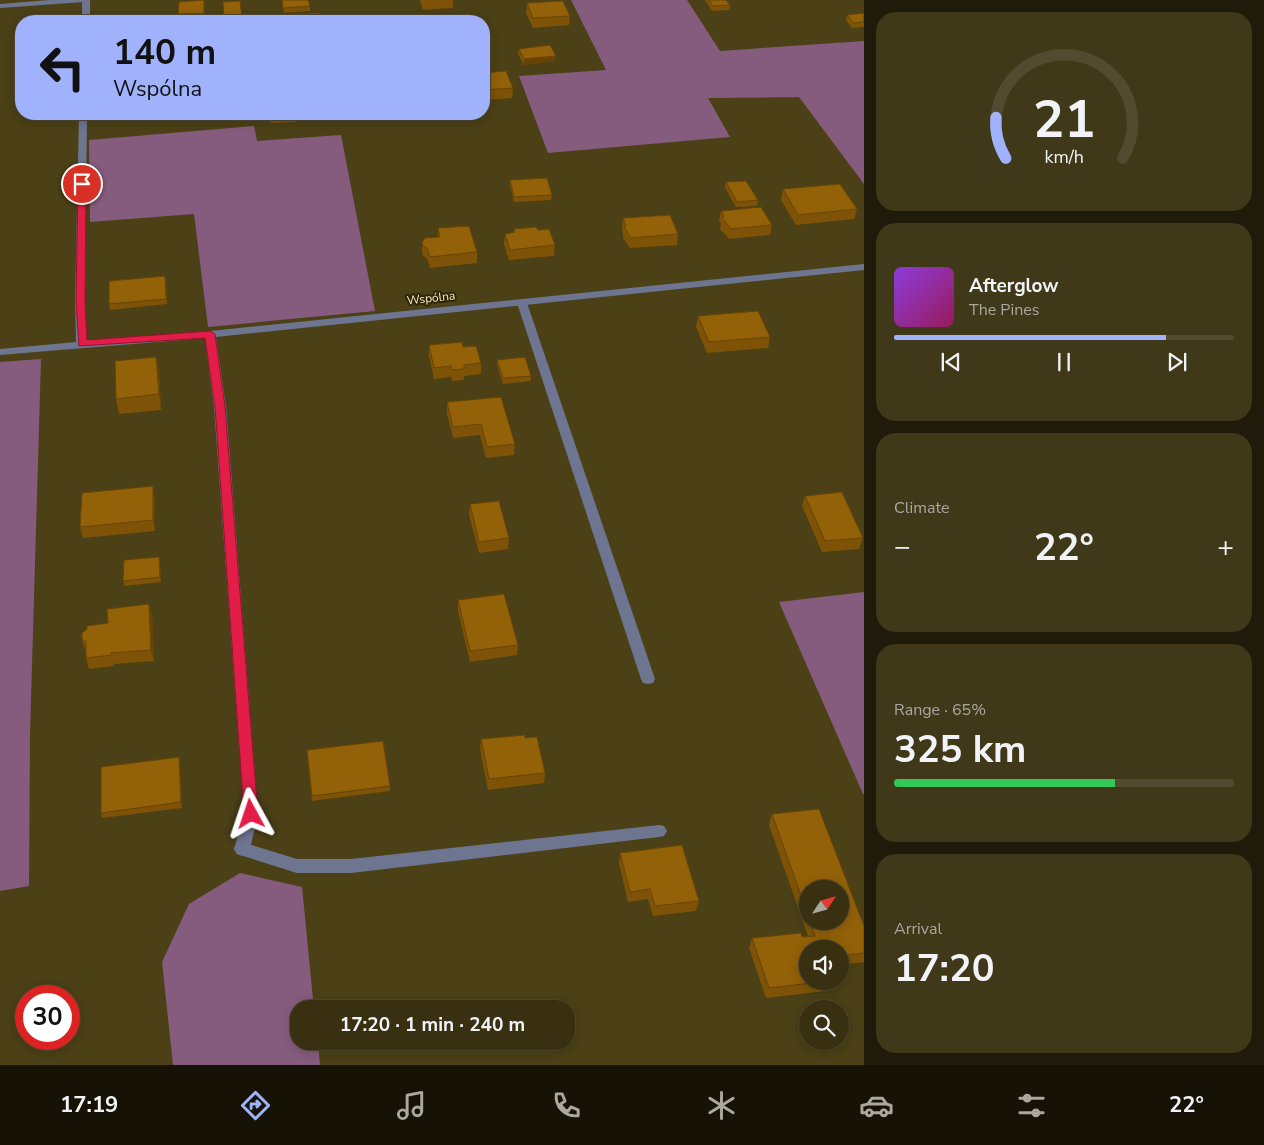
<!DOCTYPE html>
<meta charset="utf-8">
<style>
body{margin:0;font-family:"Nunito Sans",sans-serif;background:#3f3819;color:#f1f3f6;height:100vh;display:flex;flex-direction:column;font-size:19px;white-space:nowrap}
*{box-sizing:border-box;margin:0}
p{font-size:16px;color:#aba99f}
.icon{flex:none;width:28px;height:28px;fill:none;stroke:currentColor;stroke-width:2;stroke-linecap:round;stroke-linejoin:round}
.map{position:relative;flex:1;overflow:hidden}
.panel{display:flex;flex-direction:column;gap:12px;padding:12px;background:#1f1a09;width:400px}
.panel>*{flex:none}
.hud{position:absolute;left:15px;top:15px;width:475px;height:105px;border-radius:20px;box-shadow:0 2px 12px #0003,0 0 0 1px #524b30;background:#a1b2fd;color:#111;overflow:hidden}
.needle{width:32px;rotate:54deg}
.tools{position:absolute;left:799px;top:880px;display:grid;gap:10px}
.tools a{display:grid;place-items:center;width:50px;height:50px;border-radius:50%;background:#383010;box-shadow:0 2px 12px #0003,0 0 0 1px #524b30;font-size:25px}
.speed{position:absolute;left:15px;top:985px;display:flex;gap:10px;font-size:25px;font-weight:700;text-align:center}
.speed>*{display:grid;place-content:center;width:65px;height:65px;border-radius:50%;background:#383010;box-shadow:0 2px 12px #0003,0 0 0 1px #524b30;line-height:1}
.speed .limit{border:8px solid #d22;background:#fff;color:#111}
.pin{position:absolute;display:grid;place-items:center;width:42px;height:42px;color:#fff;margin:-21px;border:2px solid #fff;border-radius:50%;box-shadow:0 1px 5px #0007}
.me{position:absolute;width:55px;margin:-28px;rotate:355deg;stroke-linejoin:round;filter:drop-shadow(0 0 4px #0008)}
.turn{display:flex;align-items:center;gap:18px;height:105px;padding:0 15px;font-size:22px}
.turn .icon{width:65px;height:65px;stroke-width:2.5}
.turn b{display:block;font-size:35px;line-height:42px}
.big{font-size:38px;font-weight:700;line-height:1.1}
.panel .card{flex:1;display:flex;flex-direction:column;justify-content:center;gap:8px;min-width:0;padding:0 18px;border-radius:20px;background:#3f3819}
.panel .dial{align-items:center;gap:0}
.dial svg{height:130px;overflow:visible;fill:none;stroke:#524b30;stroke-width:7;stroke-linecap:round;text-anchor:middle}
.dial text{fill:#f1f3f6;stroke:none}
.song{display:flex;align-items:center;gap:15px}
.cover{width:60px;height:60px;border-radius:8px;background:linear-gradient(135deg,hsl(270 70% 55%),hsl(330 70% 35%))}
.played{height:5px;border-radius:2px;background:linear-gradient(90deg,#a1b2fd 80%,#524b30 80%)}
.keys{display:flex;justify-content:space-around;direction:ltr}
.heat{display:flex;justify-content:space-between;align-items:center;font-size:28px;direction:ltr}
.charge{height:8px;border-radius:4px;background:linear-gradient(90deg,#34c759 65%,#524b30 0)}
.trip{position:absolute;left:290px;top:1000px;width:285px;height:50px;border-radius:20px;background:#383010;box-shadow:0 2px 12px #0003,0 0 0 1px #524b30;font-weight:700;line-height:50px;text-align:center}
.menu{display:flex;height:80px;justify-content:space-around;align-items:center;background:#161306;color:#aba99f}
.menu .icon{width:35px;height:35px}
.menu .active{color:#a1b2fd}
.menu b{font-size:22px;color:#f1f3f6}
main{display:flex;flex:1;min-height:0}
.map>svg:first-child{display:block}
</style>
<main>
<div class="map">
<svg width="864" height="1065" viewBox="0 0 864 1065">
<rect width="100%" height="100%" fill="#4b4016"/>
<!-- green -->
<g fill="#865c7e">
<path d="M 571,0 L 687,0 L 720,51 L 864,41 L 864,184 L 799,97 L 708,98 L 730,137 L 548,153 L 519,76 L 606,70 Z"/>
<path d="M 254,126 L 257,141 L 341,135 L 375,311 L 208,327 L 194,214 L 90,222 L 89,140 Z"/>
<path d="M 41,359 L 30,733 L 29,886 L 0,891 L 0,362 Z"/>
<path d="M 864,592 L 864,794 L 863,794 L 779,602 Z"/>
<path d="M 240,873 L 302,887 L 314,1009 L 299,1009 L 299,1041 L 318,1041 L 320,1065 L 173,1065 L 162,962 L 189,904 Z"/>
</g>
<g fill="none" stroke-linecap="round" stroke-linejoin="round">
<!-- service -->
<g fill="#6d7591" fill-rule="evenodd">
<path d="M 522,300 L 527,303 L 655,679 L 653,683 L 648,684 L 643,683 L 641,679 L 517,303 Z"/>
<path d="M 659,825 L 664,826 L 667,831 L 664,836 L 659,837 L 351,873 L 297,873 L 237,854 L 234,849 L 237,844 L 242,842 L 297,859 L 351,859 Z"/>
</g>
<!-- minor -->
<g fill="#6d7591" fill-rule="evenodd">
<rect x="82" y="0" width="8" height="21"/>
<path d="M 79,114 L 87,114 L 85,303 L 87,341 L 210,331 L 864,264 L 864,270 L 216,337 L 226,407 L 258,814 L 250,849 L 247,854 L 242,856 L 237,854 L 234,849 L 244,814 L 214,407 L 205,338 L 0,355 L 0,349 L 76,342 L 75,303 Z"/>
</g>
<!-- tertiary -->
<path fill="#6d7591" fill-rule="evenodd" d="M 50,0 L 88,0 L 84,2 L 0,8 L 0,4 Z"/>
</g>
<!-- wall -->
<g fill="#7e5307" fill-rule="evenodd">
<path d="M 282,0 L 310,6 L 310,11 L 284,13 Z"/>
<path d="M 420,0 L 453,0 L 453,8 L 423,10 Z"/>
<path d="M 705,0 L 726,0 L 730,5 L 729,10 L 712,11 Z"/>
<path d="M 240,1 L 243,21 L 224,21 L 223,2 Z"/>
<path d="M 527,3 L 570,16 L 569,25 L 533,28 L 526,13 Z"/>
<path d="M 204,5 L 204,18 L 179,19 L 178,14 Z"/>
<path d="M 864,13 L 864,27 L 852,28 L 846,20 L 847,15 Z"/>
<path d="M 271,15 L 321,21 L 272,21 Z"/>
<path d="M 484,25 L 490,39 L 490,44 L 484,44 Z"/>
<path d="M 519,49 L 555,61 L 524,65 L 518,54 Z"/>
<path d="M 484,73 L 513,88 L 512,98 L 484,100 Z"/>
<path d="M 270,114 L 295,114 L 296,122 L 271,123 Z"/>
<path d="M 510,180 L 552,195 L 551,200 L 514,202 L 510,185 Z"/>
<path d="M 726,182 L 758,200 L 757,206 L 736,207 L 725,188 Z"/>
<path d="M 783,189 L 857,209 L 854,219 L 796,225 L 781,200 Z"/>
<path d="M 721,211 L 772,225 L 770,235 L 729,239 L 720,229 L 721,224 L 719,221 Z"/>
<path d="M 623,218 L 678,234 L 677,245 L 630,248 L 623,238 L 623,233 L 622,229 Z"/>
<path d="M 438,228 L 477,252 L 477,263 L 430,268 L 427,258 L 423,256 L 422,253 L 422,242 L 438,237 Z"/>
<path d="M 514,229 L 538,230 L 555,245 L 554,256 L 509,260 L 504,244 L 505,234 L 514,233 Z"/>
<path d="M 166,281 L 167,304 L 110,310 L 109,304 Z"/>
<path d="M 698,316 L 770,337 L 768,348 L 707,353 L 696,327 Z"/>
<path d="M 429,345 L 463,347 L 481,363 L 481,374 L 464,376 L 464,380 L 452,381 L 451,377 L 434,379 L 429,356 Z"/>
<path d="M 156,357 L 159,372 L 161,410 L 119,414 L 116,399 Z"/>
<path d="M 497,360 L 531,376 L 531,381 L 503,384 L 497,365 Z"/>
<path d="M 447,402 L 515,444 L 514,455 L 486,458 L 480,435 L 453,438 L 447,413 Z"/>
<path d="M 805,496 L 863,538 L 859,549 L 822,552 L 802,506 Z"/>
<path d="M 155,497 L 155,531 L 83,538 L 80,527 Z"/>
<path d="M 470,504 L 509,538 L 508,549 L 479,553 L 469,515 Z"/>
<path d="M 159,557 L 160,562 L 161,582 L 125,586 L 123,581 Z"/>
<path d="M 458,600 L 518,645 L 517,655 L 470,662 L 458,611 Z"/>
<path d="M 152,615 L 154,661 L 114,664 L 114,666 L 89,669 L 86,658 L 86,651 L 85,650 L 82,639 L 108,623 Z"/>
<path d="M 525,738 L 545,773 L 544,783 L 488,790 L 480,749 L 481,739 Z"/>
<path d="M 307,750 L 390,786 L 390,791 L 312,801 Z"/>
<path d="M 179,757 L 180,763 L 182,808 L 102,818 L 101,813 Z"/>
<path d="M 772,814 L 864,926 L 864,962 L 840,965 L 840,949 L 808,949 L 830,981 L 826,991 L 766,998 L 749,948 L 752,938 L 808,936 L 769,825 ZM 808,889 L 840,921 L 808,921 Z"/>
<path d="M 620,853 L 699,901 L 696,911 L 653,916 L 648,899 L 628,902 L 619,863 Z"/>
</g>
<!-- shaded-wall -->
<g fill="#674406">
<path d="M 556,56 L 555,61 L 524,65 L 524,59 Z"/>
<path d="M 156,357 L 159,372 L 161,410 L 159,394 Z"/>
<path d="M 153,486 L 155,497 L 155,531 L 153,520 Z"/>
<path d="M 159,557 L 160,562 L 161,582 L 160,577 Z"/>
<path d="M 149,604 L 152,615 L 154,661 L 151,650 Z"/>
<path d="M 179,757 L 180,763 L 182,808 L 181,802 Z"/>
</g>
<!-- building -->
<g fill="#936108" stroke="#674406">
<path d="M 204,0 L 204,13 L 178,14 L 179,2 Z"/>
<path d="M 282,0 L 308,0 L 310,6 L 283,8 Z"/>
<path d="M 709,0 L 726,0 L 730,5 L 713,6 Z"/>
<path d="M 240,1 L 242,18 L 224,19 L 223,2 Z"/>
<path d="M 563,1 L 570,16 L 533,18 L 527,3 Z"/>
<path d="M 320,13 L 321,21 L 293,21 L 293,20 L 272,21 L 271,15 Z"/>
<path d="M 864,13 L 864,22 L 854,23 L 847,15 Z"/>
<path d="M 130,17 L 130,21 L 101,21 L 101,18 Z"/>
<path d="M 433,18 L 434,21 L 415,21 L 415,20 Z"/>
<path d="M 484,25 L 485,25 L 490,39 L 484,39 Z"/>
<path d="M 550,45 L 556,56 L 524,59 L 519,49 Z"/>
<path d="M 506,71 L 513,88 L 484,90 L 484,73 Z"/>
<path d="M 270,114 L 295,114 L 295,116 L 270,118 Z"/>
<path d="M 547,178 L 552,195 L 514,197 L 510,180 Z"/>
<path d="M 746,181 L 758,200 L 737,202 L 726,182 Z"/>
<path d="M 840,184 L 857,209 L 798,215 L 783,189 Z"/>
<path d="M 761,207 L 772,225 L 731,229 L 722,218 L 724,216 L 721,211 Z"/>
<path d="M 670,215 L 678,234 L 631,238 L 624,227 L 626,226 L 623,218 Z"/>
<path d="M 469,226 L 477,252 L 430,257 L 427,248 L 423,246 L 422,242 L 425,238 L 440,237 L 438,228 Z"/>
<path d="M 536,227 L 538,230 L 549,229 L 555,245 L 510,250 L 505,234 L 515,232 L 514,229 Z"/>
<path d="M 165,276 L 166,299 L 109,304 L 109,281 Z"/>
<path d="M 758,311 L 770,337 L 709,342 L 698,316 Z"/>
<path d="M 462,342 L 463,347 L 476,346 L 481,363 L 464,365 L 464,369 L 452,370 L 451,366 L 434,368 L 429,345 Z"/>
<path d="M 156,357 L 159,394 L 116,399 L 115,361 Z"/>
<path d="M 525,357 L 531,376 L 503,378 L 497,360 Z"/>
<path d="M 501,397 L 515,444 L 487,447 L 481,424 L 453,427 L 447,402 Z"/>
<path d="M 153,486 L 153,520 L 80,527 L 82,493 Z"/>
<path d="M 842,492 L 863,538 L 825,541 L 805,496 Z"/>
<path d="M 499,501 L 509,538 L 479,542 L 470,504 Z"/>
<path d="M 159,557 L 160,577 L 123,581 L 124,560 Z"/>
<path d="M 504,594 L 518,645 L 470,651 L 458,600 Z"/>
<path d="M 149,604 L 151,650 L 111,653 L 112,655 L 86,658 L 86,642 L 82,639 L 82,633 L 87,629 L 87,626 L 108,623 L 107,609 Z"/>
<path d="M 525,735 L 525,738 L 537,737 L 545,773 L 489,779 L 481,739 Z"/>
<path d="M 383,741 L 390,786 L 312,796 L 307,750 Z"/>
<path d="M 179,757 L 181,802 L 101,813 L 101,767 Z"/>
<path d="M 819,809 L 864,926 L 864,953 L 840,956 L 840,949 L 808,949 L 808,981 L 828,981 L 769,988 L 752,938 L 801,933 L 802,937 L 815,936 L 810,921 L 840,921 L 840,889 L 808,889 L 808,915 L 772,814 Z"/>
<path d="M 682,845 L 699,901 L 655,906 L 650,889 L 630,892 L 620,853 Z"/>
</g>
<!-- route -->
<path fill="#e11d48" stroke="#92132f" d="M 82,181 L 86,184 L 85,303 L 87,340 L 210,331 L 215,334 L 225,407 L 258,814 L 256,818 L 251,820 L 246,818 L 244,814 L 215,407 L 205,338 L 79,346 L 76,303 L 78,184 Z"/>
<g text-anchor="middle" dominant-baseline="central" stroke-width="4" stroke-linejoin="round" paint-order="stroke">
<!-- street labels -->
<g font-size="12" fill="#f7ecc6" stroke="#2f2605">
<text transform="translate(431 298) rotate(-6)">Wspólna</text>
</g>
</g>
</svg>
<div class="tools">
<a><svg class="needle" viewBox="-14 -14 28 28"><path d="M0-13l5 13h-10z" fill="#e53935"/><path d="M0 13l5-13h-10z" fill="#aba99f"/></svg></a>
<a><svg class="icon" aria-label="sound" viewBox="0 0 24 24"><path d="M4 9h4l5-4v14l-5-4H4zM17 9q2 3 0 6"/></svg></a>
<a><svg class="icon" aria-label="search" viewBox="0 0 24 24"><circle cx="10" cy="10" r="6"/><path d="M15 15l6 6"/></svg></a>
</div>
<div class="speed"><div class="limit">30</div></div>
<div class="pin" style="left:82px;top:184px;background:#d93025"><svg class="icon" aria-label="arrive" viewBox="0 0 24 24"><path d="M6 21V4h12l-3 4 3 4H6"/></svg></div>
<svg class="me" style="left:251px;top:814px" viewBox="-20 -20 40 40"><path d="M0-17L14 15 0 8-14 15z" fill="#e11d48" stroke="#fff" stroke-width="4"/></svg>
<div class="trip">17:20 · 1 min · 240 m</div>
<div class="hud">
<div class="turn"><svg class="icon" aria-label="left" viewBox="0 0 24 24"><path d="M17 20v-9H6M10 6l-5 5 5 5"/></svg><div><b>140 m</b>Wspólna</div></div>
</div>
</div>
<section class="panel">
<div class="card dial"><svg viewBox="0 0 100 80">
<path d="M14 69A42 42 0 1 1 86 69"/>
<path d="M14 69A42 42 0 0 1 8 44" stroke="#a1b2fd"/>
<text x="50" y="56" font-size="32" font-weight="700">21</text>
<text x="50" y="72" font-size="11">km/h</text>
</svg></div>
<div class="card">
<div class="song"><i class="cover"></i><div><b>Afterglow</b><p>The Pines</p></div></div>
<div class="played"></div>
<div class="keys"><svg class="icon" aria-label="previous" viewBox="0 0 24 24"><path d="M18 5L8 12l10 7zM5 5v14"/></svg><svg class="icon" aria-label="pause" viewBox="0 0 24 24"><path d="M8 5v14M16 5v14"/></svg><svg class="icon" aria-label="next" viewBox="0 0 24 24"><path d="M6 5l10 7-10 7zM19 5v14"/></svg></div>
</div>
<div class="card"><p>Climate</p>
<div class="heat"><a>−</a><b class="big">22°</b><a>+</a></div>
</div>
<div class="card"><p>Range · 65%</p><b class="big">325 km</b><div class="charge"></div></div>
<div class="card"><p>Arrival</p><b class="big">17:20</b></div>
</section>
</main>
<nav class="menu">
<b>17:19</b>
<svg class="icon active" aria-label="directions" viewBox="0 0 24 24"><path d="M12 3l9 9-9 9-9-9zM9 14v-3h6M13 9l2 2-2 2"/></svg>
<svg class="icon" aria-label="music" viewBox="0 0 24 24"><path d="M9 18V5l10-2v13"/><circle cx="6" cy="18" r="3"/><circle cx="16" cy="16" r="3"/></svg>
<svg class="icon" aria-label="phone" viewBox="0 0 24 24"><path d="M5 4h4l2 5-3 2q2 4 5 5l2-3 5 2v4C11 20 4 13 5 4z"/></svg>
<svg class="icon" aria-label="climate" viewBox="0 0 24 24"><path d="M12 3v18M4 7l16 10M4 17L20 7"/></svg>
<svg class="icon" aria-label="car" viewBox="0 0 24 24"><path d="M5 17H2v-5l4-1 3-4h7l3 4 3 1v5h-3M9 17h6M6 11h13"/><circle cx="7" cy="17" r="2"/><circle cx="17" cy="17" r="2"/></svg>
<svg class="icon" aria-label="filters" viewBox="0 0 24 24"><path d="M4 7h16M4 17h16"/><circle cx="9" cy="7" r="2"/><circle cx="15" cy="17" r="2"/></svg>
<b>22°</b>
</nav>
